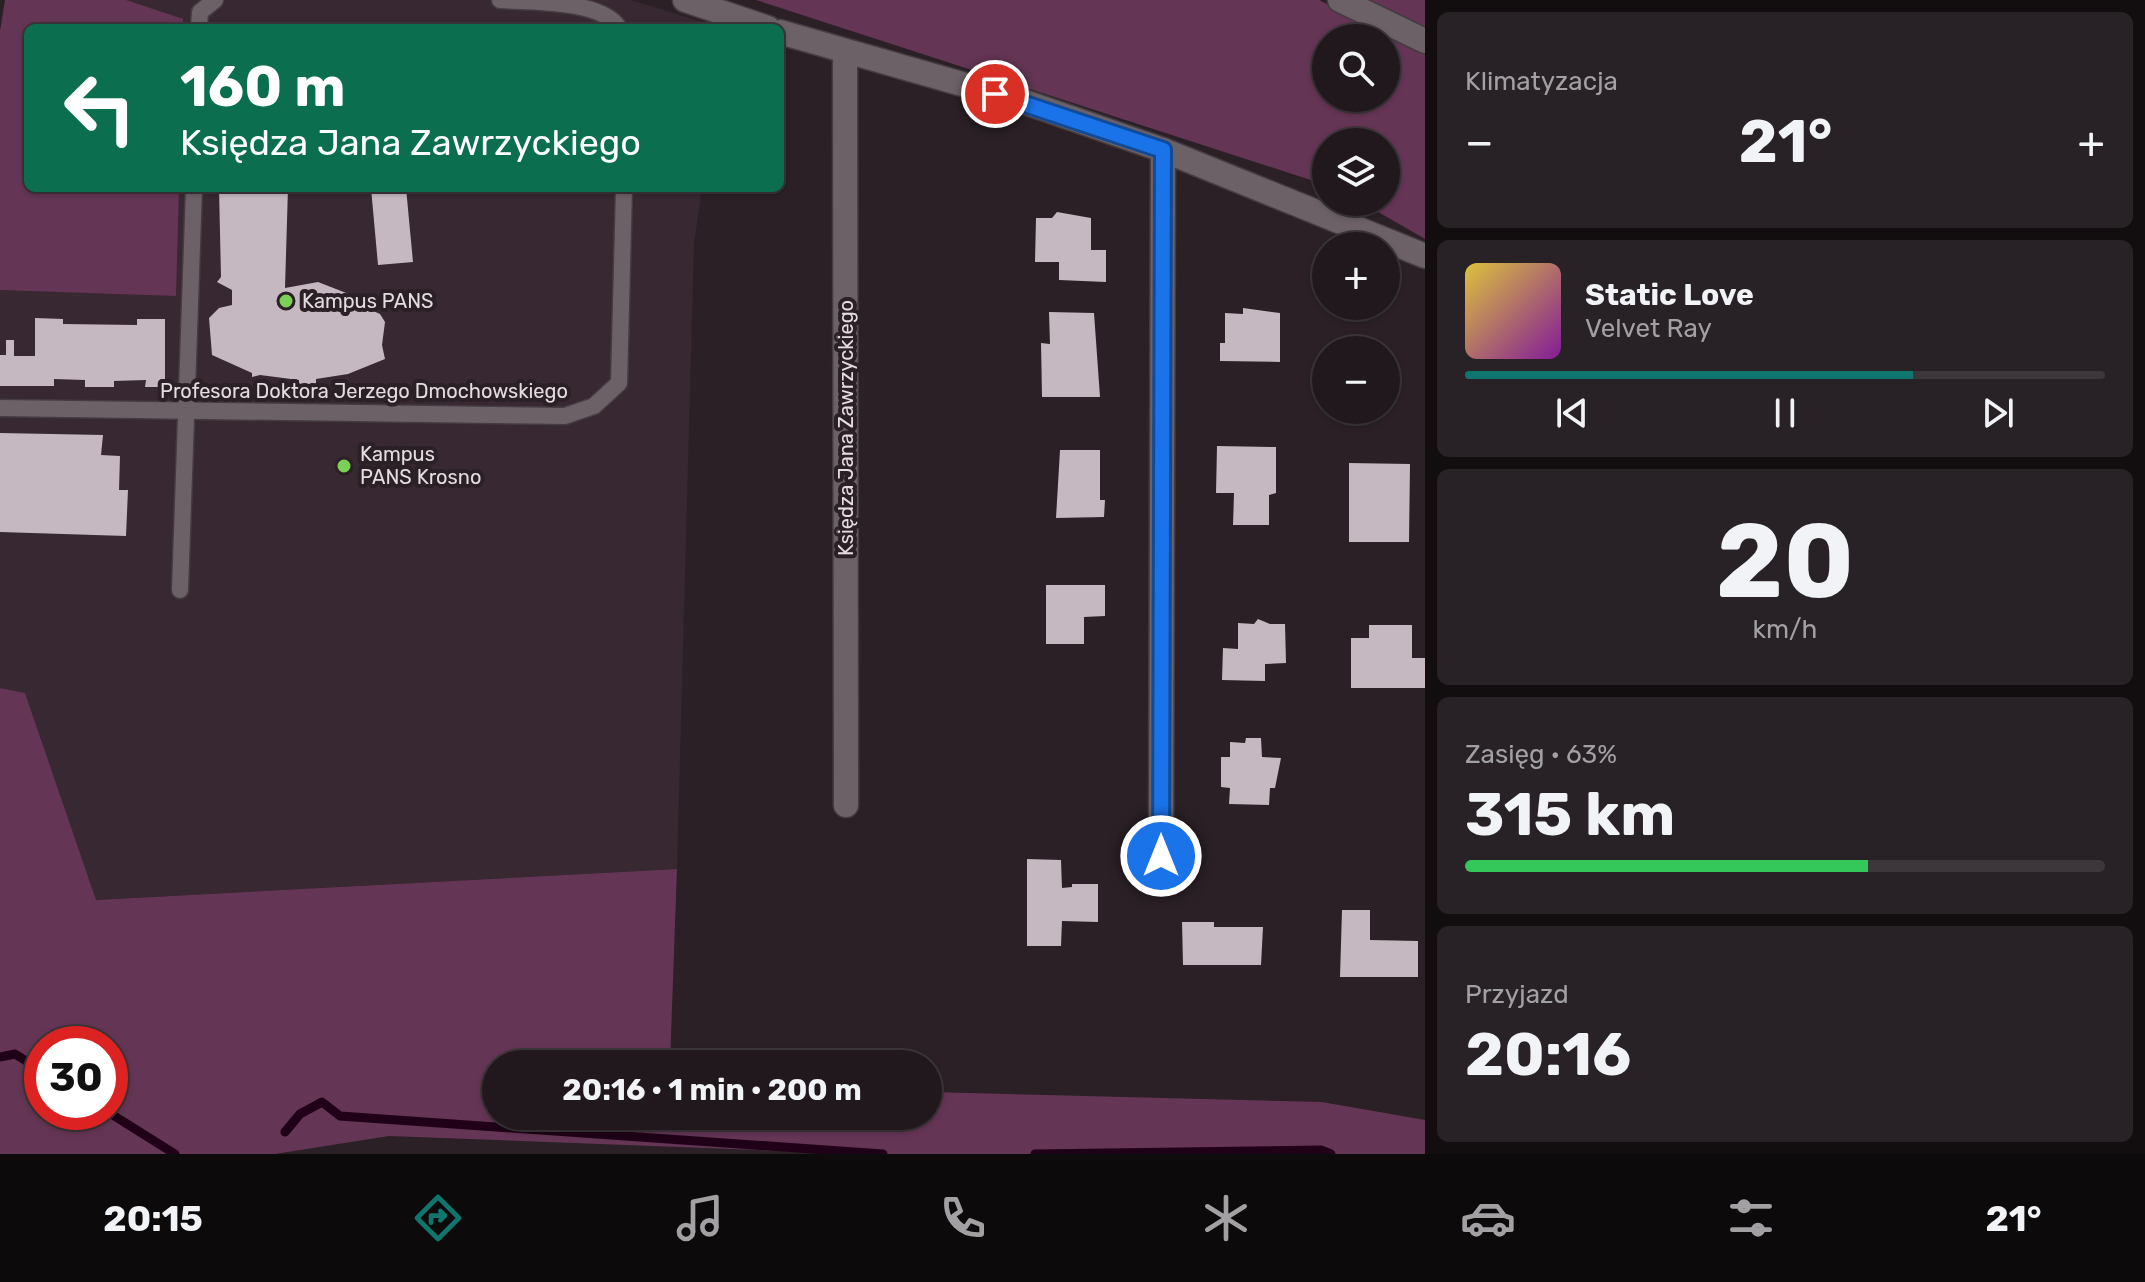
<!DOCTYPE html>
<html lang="pl">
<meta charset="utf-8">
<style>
body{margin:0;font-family:Rubik,sans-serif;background:#282125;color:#f1f3f6;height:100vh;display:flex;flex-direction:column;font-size:30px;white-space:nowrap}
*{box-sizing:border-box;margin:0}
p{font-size:26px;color:#a2a0a3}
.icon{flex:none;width:44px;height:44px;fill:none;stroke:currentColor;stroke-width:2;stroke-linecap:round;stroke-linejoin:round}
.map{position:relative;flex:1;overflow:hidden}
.details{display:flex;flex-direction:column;gap:12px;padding:12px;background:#120d0f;width:720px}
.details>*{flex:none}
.banner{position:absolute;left:24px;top:24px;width:760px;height:168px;border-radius:12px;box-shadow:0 2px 6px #0004,0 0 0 2px #3d373b;background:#0b6e4f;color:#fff;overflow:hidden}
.fabs{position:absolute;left:1312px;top:24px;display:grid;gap:16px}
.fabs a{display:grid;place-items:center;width:88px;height:88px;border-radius:50%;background:#20181c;box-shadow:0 2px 6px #0004,0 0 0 2px #3d373b;font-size:40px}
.speed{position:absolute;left:24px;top:1026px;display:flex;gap:16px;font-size:40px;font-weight:700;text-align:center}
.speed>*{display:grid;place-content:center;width:104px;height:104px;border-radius:50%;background:#20181c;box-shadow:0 2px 6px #0004,0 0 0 2px #3d373b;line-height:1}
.speed .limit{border:12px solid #d22;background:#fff;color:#111}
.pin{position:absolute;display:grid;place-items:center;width:68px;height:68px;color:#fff;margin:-34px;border:4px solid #fff;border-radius:50%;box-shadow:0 2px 8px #0007}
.me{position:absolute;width:88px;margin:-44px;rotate:0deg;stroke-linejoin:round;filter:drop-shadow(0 0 6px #0008)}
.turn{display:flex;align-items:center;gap:28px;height:168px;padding:0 24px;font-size:36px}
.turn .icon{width:104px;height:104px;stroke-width:2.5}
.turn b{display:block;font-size:56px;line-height:68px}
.big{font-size:60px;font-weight:700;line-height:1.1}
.details .widget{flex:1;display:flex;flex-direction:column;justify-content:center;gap:12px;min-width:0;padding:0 28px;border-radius:12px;background:#282125}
.details .dial{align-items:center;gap:0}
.dial b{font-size:104px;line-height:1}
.song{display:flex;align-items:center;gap:24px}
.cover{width:96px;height:96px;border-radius:12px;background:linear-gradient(135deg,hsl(50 70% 55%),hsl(290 70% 35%))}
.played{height:8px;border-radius:4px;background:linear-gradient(90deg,#0f766e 70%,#3d373b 70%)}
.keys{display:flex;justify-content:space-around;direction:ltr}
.heat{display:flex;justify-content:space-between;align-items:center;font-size:44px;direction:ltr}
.charge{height:12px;border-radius:6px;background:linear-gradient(90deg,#34c759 63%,#3d373b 0)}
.trip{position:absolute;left:482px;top:1050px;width:460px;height:80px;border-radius:40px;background:#20181c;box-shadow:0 2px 6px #0004,0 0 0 2px #3d373b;font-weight:700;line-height:80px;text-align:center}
.tab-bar{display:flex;height:128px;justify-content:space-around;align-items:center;background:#0d0a0b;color:#a2a0a3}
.tab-bar .icon{width:56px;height:56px}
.tab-bar .selected{color:#0f766e}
.tab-bar b{font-size:36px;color:#f1f3f6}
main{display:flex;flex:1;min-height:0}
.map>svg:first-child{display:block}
</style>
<main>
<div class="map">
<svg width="1425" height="1154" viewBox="0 0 1425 1154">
<rect width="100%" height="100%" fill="#2a2026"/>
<!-- built -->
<path fill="#372832" d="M 13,0 L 631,0 L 722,28 L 28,28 L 28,188 L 702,188 L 694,244 L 677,869 L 95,900 L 25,693 L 0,688 L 0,54 Z"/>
<!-- green -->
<g fill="#643554" fill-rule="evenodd">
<path d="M 5,0 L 126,0 L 183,19 L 183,28 L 28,28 L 28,188 L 179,188 L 176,296 L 0,290 L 0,31 Z"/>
<path d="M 756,0 L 1319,0 L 1425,54 L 1425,239 L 1361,202 L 1386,202 L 1386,142 L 1326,142 L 1326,185 ZM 1326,38 L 1386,38 L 1386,98 L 1326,98 Z"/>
<path d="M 1365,0 L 1425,0 L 1425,29 Z"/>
<path d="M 0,688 L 25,693 L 96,900 L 677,869 L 670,1064 L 496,1064 L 496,1116 L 928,1116 L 928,1092 L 1322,1102 L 1425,1120 L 1425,1154 L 861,1154 L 389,1136 L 275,1154 L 0,1154 ZM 42,1044 L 110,1044 L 110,1112 L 42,1112 Z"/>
</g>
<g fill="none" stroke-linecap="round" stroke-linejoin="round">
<!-- stream -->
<g stroke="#1f0016" stroke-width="9">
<path d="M 0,1057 L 15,1054 L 42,1071"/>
<path d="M 108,1112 L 175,1154"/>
<path d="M 285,1132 L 300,1114 L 322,1102 L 340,1116 L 883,1154"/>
<path d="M 1035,1154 L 1321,1150 L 1331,1154"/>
</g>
</g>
<!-- building -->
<g fill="#c5b8c0">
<path d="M 219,188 L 288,188 L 285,288 L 318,282 L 354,296 L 371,295 L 371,310 L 380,314 L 385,322 L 382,345 L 385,359 L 348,374 L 316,379 L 316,384 L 299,384 L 299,380 L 260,375 L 252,377 L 252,373 L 212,355 L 209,318 L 219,308 L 232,305 L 232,290 L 217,282 L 221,277 Z"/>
<path d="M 371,188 L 406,188 L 413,262 L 378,265 Z"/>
<path d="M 1057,212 L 1091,218 L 1091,250 L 1106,250 L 1106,282 L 1059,280 L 1059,262 L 1035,262 L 1036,218 L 1052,218 Z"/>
<path d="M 1243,308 L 1280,313 L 1280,362 L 1220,361 L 1220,343 L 1225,343 L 1225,313 L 1243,314 Z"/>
<path d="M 1049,312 L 1094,313 L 1100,397 L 1042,397 L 1041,343 L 1050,344 Z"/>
<path d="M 35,318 L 63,319 L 63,324 L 137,325 L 137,319 L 165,319 L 165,387 L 145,387 L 146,380 L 114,381 L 114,387 L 85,387 L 85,380 L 54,379 L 54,386 L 0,386 L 0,355 L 6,355 L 6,340 L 14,340 L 14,356 L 35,356 Z"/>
<path d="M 1331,342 L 1375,344 L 1375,350 L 1331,350 Z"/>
<path d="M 0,433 L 103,435 L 101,455 L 120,456 L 119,490 L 128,490 L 126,536 L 0,532 Z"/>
<path d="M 1217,446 L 1276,447 L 1276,493 L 1269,495 L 1269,525 L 1233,525 L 1234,493 L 1216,493 Z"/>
<path d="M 1060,450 L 1100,450 L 1100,500 L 1105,500 L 1104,517 L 1056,518 Z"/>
<path d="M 1349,463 L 1410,464 L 1409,542 L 1349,542 Z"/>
<path d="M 1046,585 L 1105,585 L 1105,616 L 1084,617 L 1084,644 L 1046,644 Z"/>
<path d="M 1258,619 L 1270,624 L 1285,624 L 1286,663 L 1265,664 L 1265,681 L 1222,680 L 1223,648 L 1238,649 L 1238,623 L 1254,624 Z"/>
<path d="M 1369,625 L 1412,625 L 1412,658 L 1425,658 L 1425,688 L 1351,688 L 1351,638 L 1369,638 Z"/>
<path d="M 1246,738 L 1261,738 L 1262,757 L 1281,758 L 1275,788 L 1270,788 L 1269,805 L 1229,804 L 1230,788 L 1221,787 L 1221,757 L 1230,757 L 1230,742 L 1245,743 Z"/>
<path d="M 1027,859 L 1061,860 L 1062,888 L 1072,887 L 1072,884 L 1098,884 L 1098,922 L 1062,921 L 1061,946 L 1027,946 Z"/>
<path d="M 1342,910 L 1370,910 L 1370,940 L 1418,941 L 1418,977 L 1340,977 Z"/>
<path d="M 1182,922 L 1214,922 L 1214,927 L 1263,927 L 1261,965 L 1183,965 Z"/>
</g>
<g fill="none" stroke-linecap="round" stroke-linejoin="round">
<!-- service casing -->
<g stroke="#443c41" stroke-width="19">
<g id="service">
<path d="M 500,0 C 532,2 602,0 619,28"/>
<path d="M 199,28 L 200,12 L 215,0"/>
<path d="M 0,408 L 565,416 L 594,406 L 619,383 L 624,188"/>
<path d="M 180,590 L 194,188"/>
</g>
</g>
<!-- minor casing -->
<g stroke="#443c41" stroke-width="27">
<g id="minor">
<path d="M 685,0 L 768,28"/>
<path d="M 1340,0 L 1425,41"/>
<path d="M 780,32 L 1025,102 L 1163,150 L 1425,256"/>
<path d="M 845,52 L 846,805"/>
<path d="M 1161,856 L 1163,150"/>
</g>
</g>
<!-- service -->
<use href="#service" stroke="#6c6167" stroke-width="16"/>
<!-- minor -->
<use href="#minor" stroke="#6c6167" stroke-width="24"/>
</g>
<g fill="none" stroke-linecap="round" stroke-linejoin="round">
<!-- route casing -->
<g stroke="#114b97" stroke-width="20">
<path id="route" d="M 995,94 L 1163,150 L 1161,856"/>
</g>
<!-- route -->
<use href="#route" stroke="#1a73e8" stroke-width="14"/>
</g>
<!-- markers -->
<g fill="#7ad156" stroke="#2a2026" stroke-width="3">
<circle cx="286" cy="301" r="8"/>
<circle cx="344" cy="466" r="8"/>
</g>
<g text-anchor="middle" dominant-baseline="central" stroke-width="8" stroke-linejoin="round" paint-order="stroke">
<!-- poi labels -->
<g font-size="20" fill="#e3dce0" stroke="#2a2026" text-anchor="start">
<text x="302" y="301">Kampus PANS</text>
<text x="360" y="454">Kampus<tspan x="360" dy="23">PANS Krosno</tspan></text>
</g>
<!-- street labels -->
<g font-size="20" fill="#e3dce0" stroke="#2a2026">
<text x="364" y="391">Profesora Doktora Jerzego Dmochowskiego</text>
<text transform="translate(846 428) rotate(-90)">Księdza Jana Zawrzyckiego</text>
</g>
</g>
</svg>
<div class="fabs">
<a><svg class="icon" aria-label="search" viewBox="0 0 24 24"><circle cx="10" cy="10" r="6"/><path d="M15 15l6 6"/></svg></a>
<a><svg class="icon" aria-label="layers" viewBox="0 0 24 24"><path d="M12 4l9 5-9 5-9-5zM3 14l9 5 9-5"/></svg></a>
<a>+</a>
<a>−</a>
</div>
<div class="speed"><div class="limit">30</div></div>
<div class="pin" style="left:995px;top:94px;background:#d93025"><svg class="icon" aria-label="arrive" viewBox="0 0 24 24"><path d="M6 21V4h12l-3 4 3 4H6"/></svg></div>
<svg class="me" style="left:1161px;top:856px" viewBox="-20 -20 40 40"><circle r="17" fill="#1a73e8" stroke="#fff" stroke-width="3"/><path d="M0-11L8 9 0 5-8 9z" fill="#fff"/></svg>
<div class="trip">20:16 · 1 min · 200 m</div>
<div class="banner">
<div class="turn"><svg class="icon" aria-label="left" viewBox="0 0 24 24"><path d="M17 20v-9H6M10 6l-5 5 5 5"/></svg><div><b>160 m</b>Księdza Jana Zawrzyckiego</div></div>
</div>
</div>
<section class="details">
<div class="widget"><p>Klimatyzacja</p>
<div class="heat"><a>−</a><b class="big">21°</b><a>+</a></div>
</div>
<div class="widget">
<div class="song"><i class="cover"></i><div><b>Static Love</b><p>Velvet Ray</p></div></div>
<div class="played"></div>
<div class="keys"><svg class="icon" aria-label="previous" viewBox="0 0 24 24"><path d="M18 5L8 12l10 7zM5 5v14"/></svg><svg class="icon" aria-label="pause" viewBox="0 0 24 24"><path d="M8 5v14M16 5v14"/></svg><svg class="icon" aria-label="next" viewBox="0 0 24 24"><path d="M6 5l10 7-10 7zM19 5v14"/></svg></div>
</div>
<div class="widget dial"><b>20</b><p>km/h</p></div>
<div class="widget"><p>Zasięg · 63%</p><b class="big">315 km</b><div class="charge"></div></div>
<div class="widget"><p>Przyjazd</p><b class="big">20:16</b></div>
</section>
</main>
<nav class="tab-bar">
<b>20:15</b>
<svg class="icon selected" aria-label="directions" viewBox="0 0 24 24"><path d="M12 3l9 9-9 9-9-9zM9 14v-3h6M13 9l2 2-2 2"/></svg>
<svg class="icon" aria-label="music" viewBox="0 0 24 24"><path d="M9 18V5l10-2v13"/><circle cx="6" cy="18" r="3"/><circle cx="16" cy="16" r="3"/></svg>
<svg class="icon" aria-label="phone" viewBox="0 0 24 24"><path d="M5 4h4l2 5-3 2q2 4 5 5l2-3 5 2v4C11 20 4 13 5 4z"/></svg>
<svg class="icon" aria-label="climate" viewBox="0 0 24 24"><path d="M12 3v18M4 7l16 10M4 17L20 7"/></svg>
<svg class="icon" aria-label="car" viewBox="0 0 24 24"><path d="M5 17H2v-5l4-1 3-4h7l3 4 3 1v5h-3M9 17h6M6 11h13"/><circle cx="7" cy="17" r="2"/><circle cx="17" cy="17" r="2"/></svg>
<svg class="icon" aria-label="filters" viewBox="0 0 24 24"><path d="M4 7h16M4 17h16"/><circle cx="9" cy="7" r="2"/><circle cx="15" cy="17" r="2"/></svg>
<b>21°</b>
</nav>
